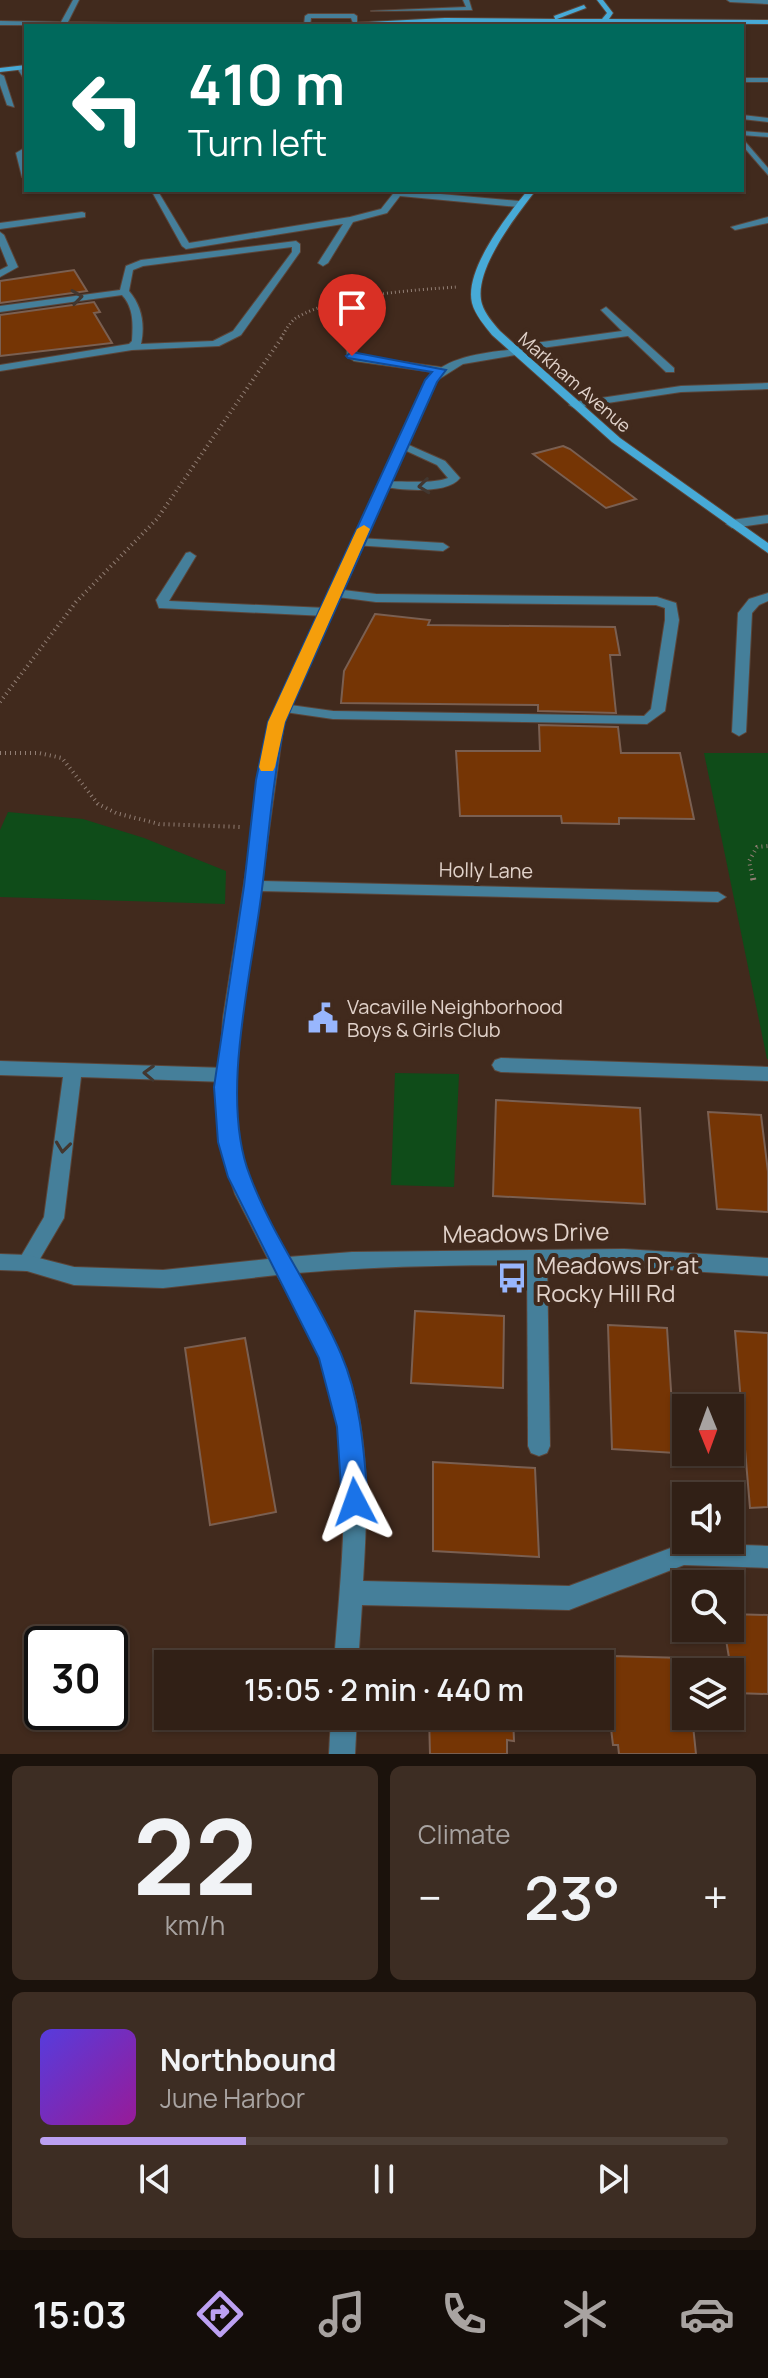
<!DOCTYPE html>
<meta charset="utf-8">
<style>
body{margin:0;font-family:Manrope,sans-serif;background:#3d2d23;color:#f1f3f6;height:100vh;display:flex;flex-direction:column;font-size:30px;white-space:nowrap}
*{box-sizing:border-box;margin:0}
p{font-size:26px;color:#a8a3a1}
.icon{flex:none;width:44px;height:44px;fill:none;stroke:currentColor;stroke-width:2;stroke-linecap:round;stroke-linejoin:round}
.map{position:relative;height:1754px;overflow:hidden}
.side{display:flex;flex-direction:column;gap:12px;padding:12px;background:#1b120c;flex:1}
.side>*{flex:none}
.banner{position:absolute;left:24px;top:24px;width:720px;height:168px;border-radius:0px;box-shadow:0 2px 6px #0004,0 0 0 2px #4c3e35;background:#00695c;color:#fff;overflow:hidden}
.needle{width:52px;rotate:179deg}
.buttons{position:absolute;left:672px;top:1394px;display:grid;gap:16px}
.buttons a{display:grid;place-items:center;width:72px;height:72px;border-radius:0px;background:#312016;box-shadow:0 2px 6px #0004,0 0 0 2px #4c3e35;font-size:40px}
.speed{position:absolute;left:24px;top:1626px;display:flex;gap:16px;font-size:40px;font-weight:700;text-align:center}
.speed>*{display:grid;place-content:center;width:104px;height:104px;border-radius:50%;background:#312016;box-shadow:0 2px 6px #0004,0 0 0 2px #4c3e35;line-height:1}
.speed .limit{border:4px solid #111;border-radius:12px;background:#fff;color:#111}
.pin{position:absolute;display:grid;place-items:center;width:68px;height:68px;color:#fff;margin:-82px -34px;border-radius:50% 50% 50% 0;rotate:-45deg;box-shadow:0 0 8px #0007}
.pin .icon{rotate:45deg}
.me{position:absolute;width:88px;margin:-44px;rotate:356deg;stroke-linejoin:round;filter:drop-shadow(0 0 6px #0008)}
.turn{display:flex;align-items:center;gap:28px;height:168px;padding:0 32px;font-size:36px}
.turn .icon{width:104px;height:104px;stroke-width:2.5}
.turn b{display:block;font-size:56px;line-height:68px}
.big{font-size:60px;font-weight:600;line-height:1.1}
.side .tile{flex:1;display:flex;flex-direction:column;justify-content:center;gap:12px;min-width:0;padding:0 28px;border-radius:12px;background:#3d2d23}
.side .dial{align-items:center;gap:0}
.dial b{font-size:104px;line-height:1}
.song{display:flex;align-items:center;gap:24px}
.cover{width:96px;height:96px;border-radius:12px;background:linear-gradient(135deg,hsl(250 70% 55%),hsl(300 70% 35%))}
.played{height:8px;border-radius:4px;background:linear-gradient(90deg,#bca0f2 30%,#4c3e35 30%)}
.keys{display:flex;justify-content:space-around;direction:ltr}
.heat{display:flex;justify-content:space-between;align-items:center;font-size:44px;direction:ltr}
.side .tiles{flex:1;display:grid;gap:12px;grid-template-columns:1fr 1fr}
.tile:last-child{grid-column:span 2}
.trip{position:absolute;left:154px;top:1650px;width:460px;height:80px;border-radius:0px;background:#312016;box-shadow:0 2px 6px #0004,0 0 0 2px #4c3e35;font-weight:600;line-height:80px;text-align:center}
.dock{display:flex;height:128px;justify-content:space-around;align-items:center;background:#140d09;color:#a8a3a1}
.dock .icon{width:56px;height:56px}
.dock .selected{color:#bca0f2}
.dock b{font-size:36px;color:#f1f3f6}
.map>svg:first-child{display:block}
</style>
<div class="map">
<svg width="768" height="1754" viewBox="0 0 768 1754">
<rect width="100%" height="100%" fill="#412a1d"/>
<!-- green -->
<g fill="#0f4c19">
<path d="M 704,753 L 768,753 L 768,1059 L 767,1059 Z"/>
<path d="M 8,812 L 83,819 L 144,838 L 226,871 L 225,904 L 0,897 L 0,830 Z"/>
<path d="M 395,1073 L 459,1074 L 454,1187 L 391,1185 Z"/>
</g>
<!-- building -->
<g fill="#753505" stroke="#7a5f51" stroke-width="2">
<path d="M 74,270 L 87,291 L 0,303 L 0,281 Z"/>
<path d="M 94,302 L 100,312 L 94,313 L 112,343 L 0,356 L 0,315 Z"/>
<path d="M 563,446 L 570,449 L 636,499 L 606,508 L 533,454 Z"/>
<path d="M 375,614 L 430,620 L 428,625 L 615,627 L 620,655 L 610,655 L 616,713 L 538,711 L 538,705 L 341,703 L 344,671 Z"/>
<path d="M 539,725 L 618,727 L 621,753 L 680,753 L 694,819 L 619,818 L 619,824 L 562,823 L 561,816 L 460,816 L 456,751 L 540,751 Z"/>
<path d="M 496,1100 L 640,1108 L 645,1204 L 493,1196 Z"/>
<path d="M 708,1112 L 761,1115 L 768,1172 L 768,1212 L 717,1209 Z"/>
<path d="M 415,1311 L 504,1316 L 503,1388 L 411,1383 Z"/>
<path d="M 608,1325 L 667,1328 L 675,1453 L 612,1449 Z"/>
<path d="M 735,1331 L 768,1333 L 768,1507 L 750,1508 Z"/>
<path d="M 245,1338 L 276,1512 L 210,1525 L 185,1348 Z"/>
<path d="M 433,1462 L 535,1468 L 539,1557 L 433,1551 Z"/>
<path d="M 730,1614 L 768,1615 L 768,1694 L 735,1693 L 724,1628 L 730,1628 Z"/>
<path d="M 611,1656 L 685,1658 L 686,1716 L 692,1716 L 696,1754 L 619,1754 L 618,1745 L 613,1745 L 608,1703 L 615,1704 Z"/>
<path d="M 429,1716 L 513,1716 L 514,1741 L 507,1740 L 507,1754 L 430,1754 Z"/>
</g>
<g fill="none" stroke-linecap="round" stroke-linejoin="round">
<!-- lane casing -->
<g stroke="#5b4539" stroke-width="2">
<g id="lane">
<path d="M 463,0 L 469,0 L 472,10 L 371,11 L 466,7 Z"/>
<path d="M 727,0 L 768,0 L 768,4 L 730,2 Z"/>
<path d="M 354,14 L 357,16 L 357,23 L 353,23 L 351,18 L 311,18 L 310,26 L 304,25 L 305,16 L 308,14 Z"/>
<path d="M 20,66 L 26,73 L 26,82 L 17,68 Z"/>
<path d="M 0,74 L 4,76 L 14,107 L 7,105 L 0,85 Z"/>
<rect x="742" y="78" width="26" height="4"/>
<path d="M 742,115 L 768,118 L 768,122 L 742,119 Z"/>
<path d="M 151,190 L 166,190 L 159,193 L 189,243 L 350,217 L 381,209 L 396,190 L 519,201 L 523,204 L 519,207 L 400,196 L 387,213 L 353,222 L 328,263 L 323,266 L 318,263 L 343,224 L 186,249 L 182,246 Z"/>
<path d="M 82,212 L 85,213 L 85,217 L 0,229 L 0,223 Z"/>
<path d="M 0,232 L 4,235 L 18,267 L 0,277 L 0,270 L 8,266 L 0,246 Z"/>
<path d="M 296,241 L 300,244 L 300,252 L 241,335 L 219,346 L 132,350 L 0,371 L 0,365 L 129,344 L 132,341 C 133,324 134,308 122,295 L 0,312 L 0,306 L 120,290 L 126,266 L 141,260 ZM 292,247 L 292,252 L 233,331 L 213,341 L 141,344 C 145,325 142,306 129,291 L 133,270 L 143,266 Z"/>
<path d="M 606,307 L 674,368 L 674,372 L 666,372 L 628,336 L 513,352 L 508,349 L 513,346 L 622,331 L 601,310 Z"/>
<path d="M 351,332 L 356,335 L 357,355 L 360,356 L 440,367 L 445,370 L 440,373 L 354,361 L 347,356 L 346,335 Z"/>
<path d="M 402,442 L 445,461 L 460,478 C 447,495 400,490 380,486 L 378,484 C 388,478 429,486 448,478 L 437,465 L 398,447 L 396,445 Z"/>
<path d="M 768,515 L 768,523 L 732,528 L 726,524 L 732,520 Z"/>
<path d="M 358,538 L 443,543 L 449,547 L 443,551 L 354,545 L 352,542 Z"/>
<path d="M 190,552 L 196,556 L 169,601 L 326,608 L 333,612 L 326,616 L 159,608 L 156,600 L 186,553 Z"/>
<path d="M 335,589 L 376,594 L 657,597 L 676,603 L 679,620 L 665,711 L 647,724 L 333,719 L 278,711 L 276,708 L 283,704 L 333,711 L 644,716 L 651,709 L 665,620 L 665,608 L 656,605 L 376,602 L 330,596 L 329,593 Z"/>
<path d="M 768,593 L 768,601 L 759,605 L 752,613 L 746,732 L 739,736 L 732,732 L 738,613 L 749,599 Z"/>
<path d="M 501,1058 L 768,1067 L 768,1081 L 501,1072 L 495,1070 L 492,1065 L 495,1060 Z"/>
<path d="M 0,1061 L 226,1068 L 232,1070 L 235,1075 L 232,1080 L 226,1082 L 81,1077 L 64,1218 L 34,1269 L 27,1271 L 20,1269 L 17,1263 L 44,1217 L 63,1077 L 0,1075 Z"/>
<path d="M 537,1250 L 544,1252 L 547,1258 L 550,1446 L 547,1453 L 539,1456 L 531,1453 L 528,1446 L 527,1258 L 530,1252 Z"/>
</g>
</g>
<!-- street casing -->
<g stroke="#5b4539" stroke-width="2">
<g id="street">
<path d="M 73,0 L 79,0 L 68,22 L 278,26 L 0,25 L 0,21 L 61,22 Z"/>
<path d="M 742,131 L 768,133 L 768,137 L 742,135 Z"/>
<path d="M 742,138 L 768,168 L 768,175 L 742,145 Z"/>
<path d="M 26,147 L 26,179 L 22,177 L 16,153 Z"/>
<path d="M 768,217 L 768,223 L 735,230 L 731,227 Z"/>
<path d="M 517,349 L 521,350 L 521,354 L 463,364 L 436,381 L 284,722 L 262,881 L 718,892 L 726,897 L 718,902 L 261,891 C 249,972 225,1058 238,1140 C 245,1182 267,1220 288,1257 L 352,1252 L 624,1249 L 768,1258 L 768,1276 C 612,1265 453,1260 297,1273 C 319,1310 341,1349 353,1390 C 370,1453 367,1518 363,1581 L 569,1586 L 684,1543 L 768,1546 L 768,1568 L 684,1565 L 569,1610 L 362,1605 L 358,1664 L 334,1664 C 340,1574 354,1480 331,1391 C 320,1349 298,1312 277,1275 L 163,1288 L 74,1285 L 27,1271 L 0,1270 L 0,1254 L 27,1255 L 74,1267 L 163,1270 L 268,1259 L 235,1194 L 226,1167 L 217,1112 L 223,1018 L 266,743 L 270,722 L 426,380 C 449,355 485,353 517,349 Z"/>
<path d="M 768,383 L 768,389 L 681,392 L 574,408 L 569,405 L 574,402 L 681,386 Z"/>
<path d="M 331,1716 L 357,1716 L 355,1754 L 329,1754 Z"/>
</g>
</g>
<!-- secondary casing -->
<g stroke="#5b4539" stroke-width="2">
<g id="secondary">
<path d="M 597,0 L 603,0 L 613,13 L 609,19 L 768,20 L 768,24 L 445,22 L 292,26 L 445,18 L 555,19 L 554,16 L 584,5 L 586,8 L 557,19 L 602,19 L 607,13 Z"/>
<path d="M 26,65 L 26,69 L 0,72 L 0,68 Z"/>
<path d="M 528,190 L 536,190 C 517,215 472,271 482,304 C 485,314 493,323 500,331 L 620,438 L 768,543 L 768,553 L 612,442 L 492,335 C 485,326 475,315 472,303 C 464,270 508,214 528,190 Z"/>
</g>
</g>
<!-- path-far2 -->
<path stroke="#917e74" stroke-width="3" stroke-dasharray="1 3" stroke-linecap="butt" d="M 281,338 C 285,331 290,322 296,318 C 334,295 413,290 457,287"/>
<!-- path-far1 -->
<g stroke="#917e74" stroke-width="4" stroke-dasharray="1 4" stroke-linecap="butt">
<path d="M 0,702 L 76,602 L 157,519 L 283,336"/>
<path d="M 0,753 L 39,753 L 62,758 L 98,804 L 116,813 L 159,824 L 241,827"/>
<path d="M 753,880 L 749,861 L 757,847 L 768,846"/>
</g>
<!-- path -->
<path stroke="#917e74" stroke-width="6" stroke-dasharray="2 7" stroke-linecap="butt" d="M 753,878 L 754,885"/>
<!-- lane -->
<use href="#lane" fill="#457f9a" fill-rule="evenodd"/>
<!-- street -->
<use href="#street" fill="#457f9a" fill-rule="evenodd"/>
<!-- secondary -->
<use href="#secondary" fill="#47aad7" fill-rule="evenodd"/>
</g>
<!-- one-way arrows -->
<defs><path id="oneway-chevron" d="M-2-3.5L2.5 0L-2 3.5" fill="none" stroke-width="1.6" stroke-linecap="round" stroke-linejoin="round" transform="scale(2)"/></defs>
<g stroke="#423730">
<use href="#oneway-chevron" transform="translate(77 297) rotate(-8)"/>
<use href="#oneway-chevron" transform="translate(424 486) rotate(174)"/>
<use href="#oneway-chevron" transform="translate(149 1073) rotate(-178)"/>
<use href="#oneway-chevron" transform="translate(63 1147) rotate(97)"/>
</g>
<!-- route -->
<path fill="#1a73e8" stroke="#114b97" stroke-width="2" d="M 352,352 L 446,370 L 437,382 L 285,722 C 273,777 269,833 262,889 C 252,973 219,1098 250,1176 C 273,1238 315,1293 341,1354 C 361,1400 364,1452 368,1502 L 364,1511 L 355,1514 L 345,1511 L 342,1502 L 337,1427 L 319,1358 L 228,1177 L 218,1142 L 214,1087 L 244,886 L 256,780 L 268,722 L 425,380 L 432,372 L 348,358 L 346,356 Z"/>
<!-- slow -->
<path fill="#f59e0b" d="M 364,525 L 370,529 L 285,722 L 275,767 L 273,771 L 261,771 L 259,767 L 268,722 L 357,529 Z"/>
<!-- icons -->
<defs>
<g id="civic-bare" transform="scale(2.4)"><path d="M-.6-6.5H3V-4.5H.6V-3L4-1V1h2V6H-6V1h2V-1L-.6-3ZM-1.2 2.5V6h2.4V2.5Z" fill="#98b6fd" stroke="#412a1d" stroke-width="2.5" paint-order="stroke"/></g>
<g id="bus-bare" transform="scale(2.4)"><path d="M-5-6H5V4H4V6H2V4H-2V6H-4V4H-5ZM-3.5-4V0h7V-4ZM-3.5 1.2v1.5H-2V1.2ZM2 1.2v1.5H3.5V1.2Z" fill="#98b6fd" stroke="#412a1d" stroke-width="2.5" paint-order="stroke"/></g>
</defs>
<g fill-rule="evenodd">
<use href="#civic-bare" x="323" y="1018"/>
<use href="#bus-bare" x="512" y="1278"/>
</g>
<g text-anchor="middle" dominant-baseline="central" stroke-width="8" stroke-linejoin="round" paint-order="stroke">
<!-- far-street labels -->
<g font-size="18" fill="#e1d2ca" stroke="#412a1d">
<text transform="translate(575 382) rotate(41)">Markham Avenue</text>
</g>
<!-- street labels -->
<g font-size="20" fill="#e1d2ca" stroke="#412a1d">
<text transform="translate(486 870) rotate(1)">Holly Lane</text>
</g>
<!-- poi labels -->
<g font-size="20" fill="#e1d2ca" stroke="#412a1d" text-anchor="start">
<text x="347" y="1006">Vacaville Neighborhood<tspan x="347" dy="23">Boys &amp; Girls Club</tspan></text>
</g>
<!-- near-street labels -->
<g font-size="24" fill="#e1d2ca" stroke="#412a1d">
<text transform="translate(526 1232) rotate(-1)">Meadows Drive</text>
</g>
<!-- near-poi labels -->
<g font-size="24" fill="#e1d2ca" stroke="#412a1d" text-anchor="start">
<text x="536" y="1264">Meadows Dr at<tspan x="536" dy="28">Rocky Hill Rd</tspan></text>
</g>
</g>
</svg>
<div class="buttons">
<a><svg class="needle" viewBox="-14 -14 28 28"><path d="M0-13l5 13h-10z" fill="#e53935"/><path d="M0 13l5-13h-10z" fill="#a8a3a1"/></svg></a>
<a><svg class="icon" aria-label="sound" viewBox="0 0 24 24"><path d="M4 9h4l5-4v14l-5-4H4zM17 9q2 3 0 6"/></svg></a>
<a><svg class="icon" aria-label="search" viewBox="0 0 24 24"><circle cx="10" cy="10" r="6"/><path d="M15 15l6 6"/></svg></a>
<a><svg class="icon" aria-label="layers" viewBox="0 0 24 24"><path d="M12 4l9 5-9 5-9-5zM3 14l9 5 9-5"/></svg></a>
</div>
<div class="speed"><div class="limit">30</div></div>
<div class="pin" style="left:352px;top:356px;background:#d93025"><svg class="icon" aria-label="arrive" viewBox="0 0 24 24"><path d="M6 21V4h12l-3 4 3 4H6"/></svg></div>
<svg class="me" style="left:355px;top:1502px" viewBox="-20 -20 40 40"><path d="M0-17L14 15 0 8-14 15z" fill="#1a73e8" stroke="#fff" stroke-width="4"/></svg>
<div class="trip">15:05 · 2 min · 440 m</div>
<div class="banner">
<div class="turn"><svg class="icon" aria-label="left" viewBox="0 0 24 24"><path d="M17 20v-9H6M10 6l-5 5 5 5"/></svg><div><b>410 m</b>Turn left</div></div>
</div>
</div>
<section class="side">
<div class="tiles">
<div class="tile dial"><b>22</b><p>km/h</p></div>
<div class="tile"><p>Climate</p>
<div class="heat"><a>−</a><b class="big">23°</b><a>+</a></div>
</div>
<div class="tile">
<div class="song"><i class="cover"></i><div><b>Northbound</b><p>June Harbor</p></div></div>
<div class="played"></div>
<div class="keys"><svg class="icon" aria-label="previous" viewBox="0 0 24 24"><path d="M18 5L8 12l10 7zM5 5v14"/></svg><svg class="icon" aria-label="pause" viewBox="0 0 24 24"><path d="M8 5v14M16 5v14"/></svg><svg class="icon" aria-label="next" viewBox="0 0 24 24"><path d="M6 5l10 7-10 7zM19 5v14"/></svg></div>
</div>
</div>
</section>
<nav class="dock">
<b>15:03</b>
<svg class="icon selected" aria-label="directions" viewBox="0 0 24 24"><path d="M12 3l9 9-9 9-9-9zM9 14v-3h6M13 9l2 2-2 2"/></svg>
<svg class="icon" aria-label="music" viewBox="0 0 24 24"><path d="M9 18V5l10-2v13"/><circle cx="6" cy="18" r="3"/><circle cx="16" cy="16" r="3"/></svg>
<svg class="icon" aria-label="phone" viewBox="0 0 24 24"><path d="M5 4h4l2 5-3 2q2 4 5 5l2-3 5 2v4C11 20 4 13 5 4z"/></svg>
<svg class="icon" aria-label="climate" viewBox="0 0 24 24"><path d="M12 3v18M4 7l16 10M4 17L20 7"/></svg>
<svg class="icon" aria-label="car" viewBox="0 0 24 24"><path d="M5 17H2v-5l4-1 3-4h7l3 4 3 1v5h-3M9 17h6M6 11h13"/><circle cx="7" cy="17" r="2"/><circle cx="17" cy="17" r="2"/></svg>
</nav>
